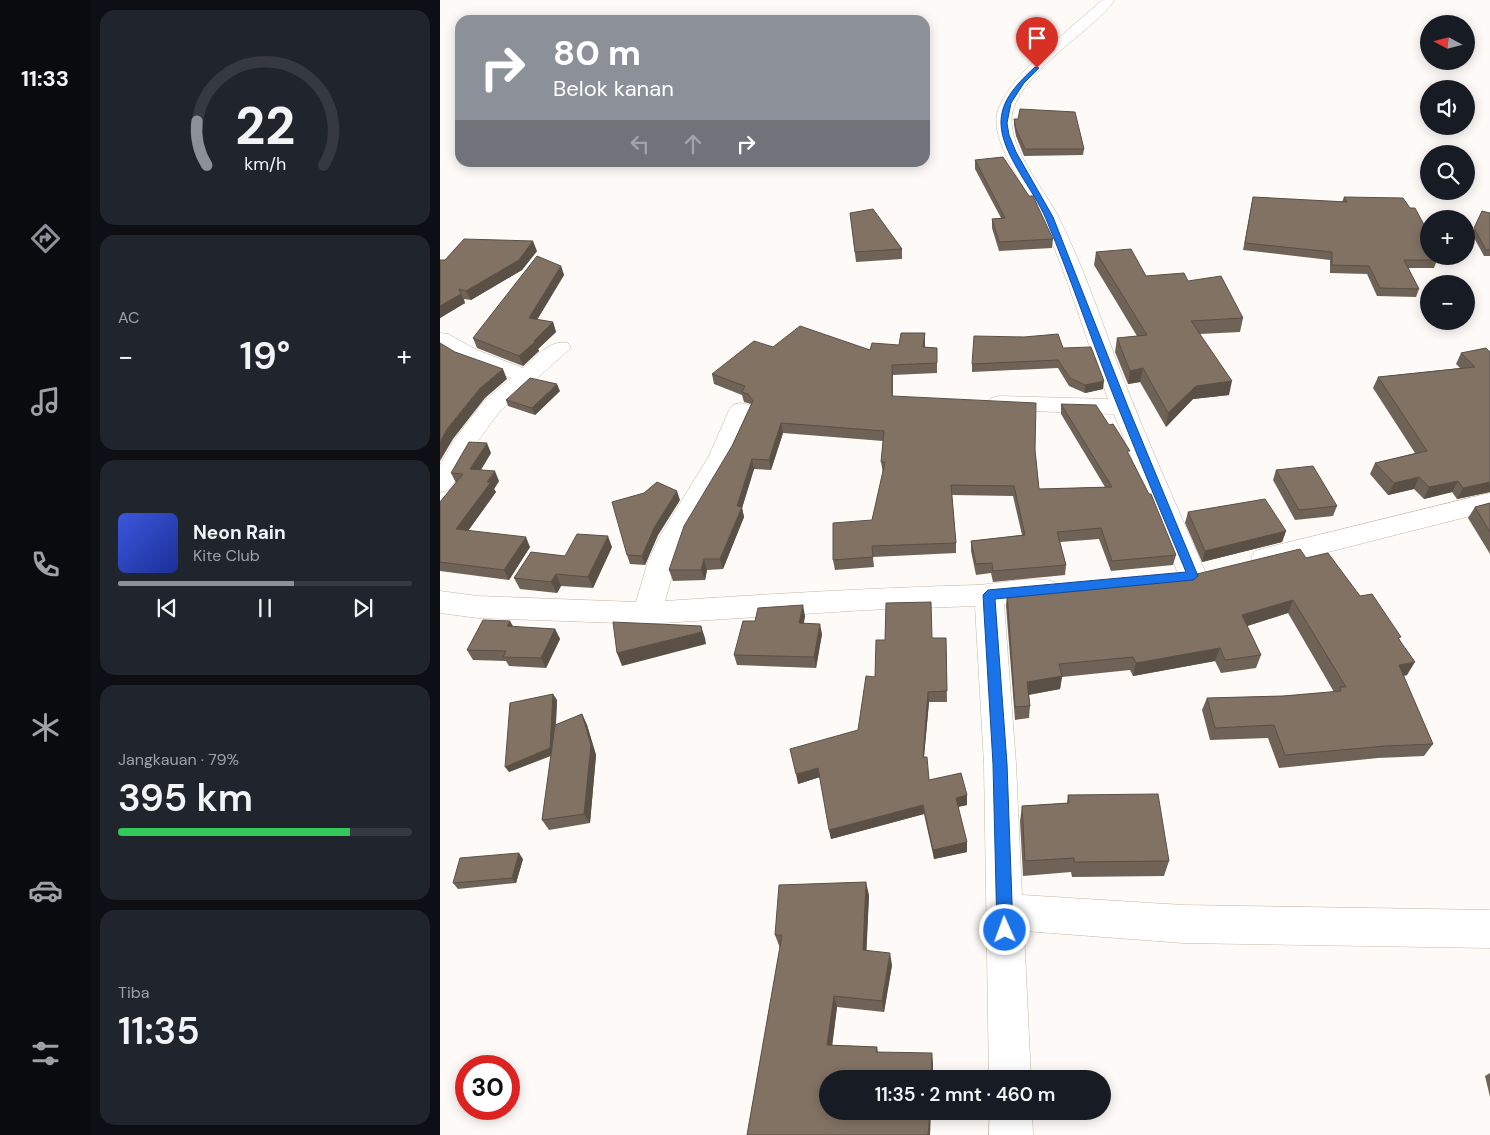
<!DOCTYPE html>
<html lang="id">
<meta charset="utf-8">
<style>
body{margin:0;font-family:"DM Sans",sans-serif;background:#20242c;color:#f1f3f6;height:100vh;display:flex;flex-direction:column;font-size:19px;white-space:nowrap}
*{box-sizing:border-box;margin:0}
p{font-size:16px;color:#9ea1a6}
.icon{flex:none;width:28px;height:28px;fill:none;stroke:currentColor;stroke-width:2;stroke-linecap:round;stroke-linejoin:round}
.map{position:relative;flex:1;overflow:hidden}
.panel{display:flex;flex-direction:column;gap:10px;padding:10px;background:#0d0f14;width:350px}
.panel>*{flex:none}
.top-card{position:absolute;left:15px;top:15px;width:475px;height:152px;border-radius:15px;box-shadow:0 2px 12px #0003;background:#8c9099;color:#fff;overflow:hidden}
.needle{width:32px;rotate:277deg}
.buttons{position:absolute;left:980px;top:15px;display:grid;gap:10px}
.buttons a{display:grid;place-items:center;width:55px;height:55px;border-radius:50%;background:#171b24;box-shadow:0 2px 12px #0003;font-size:25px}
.speed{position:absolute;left:15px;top:1055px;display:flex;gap:10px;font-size:25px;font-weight:700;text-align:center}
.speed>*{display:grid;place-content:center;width:65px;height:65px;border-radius:50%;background:#171b24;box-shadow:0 2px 12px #0003;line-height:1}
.speed .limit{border:8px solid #d22;background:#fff;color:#111}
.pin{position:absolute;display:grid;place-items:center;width:42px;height:42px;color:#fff;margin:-51px -21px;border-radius:50% 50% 50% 0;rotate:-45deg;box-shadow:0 0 5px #0007}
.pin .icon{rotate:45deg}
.me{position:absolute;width:55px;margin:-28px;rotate:358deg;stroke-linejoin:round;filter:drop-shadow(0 0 4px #0008)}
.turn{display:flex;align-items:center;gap:18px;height:105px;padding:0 15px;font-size:22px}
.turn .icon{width:65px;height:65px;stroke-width:2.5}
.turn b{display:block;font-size:35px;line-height:42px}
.lanes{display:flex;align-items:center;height:48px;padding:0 15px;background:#0003;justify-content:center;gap:25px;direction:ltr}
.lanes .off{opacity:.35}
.big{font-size:38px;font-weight:600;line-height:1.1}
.panel .tile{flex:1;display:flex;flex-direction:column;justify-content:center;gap:8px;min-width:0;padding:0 18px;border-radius:15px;background:#20242c}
.panel .dial{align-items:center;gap:0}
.dial svg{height:130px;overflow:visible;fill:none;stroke:#363941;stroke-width:7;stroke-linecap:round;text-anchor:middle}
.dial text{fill:#f1f3f6;stroke:none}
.song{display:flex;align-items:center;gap:15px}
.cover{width:60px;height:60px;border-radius:8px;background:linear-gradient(135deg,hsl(230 70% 55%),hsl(230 70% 35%))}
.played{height:5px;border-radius:2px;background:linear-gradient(90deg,#8c9099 60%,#363941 60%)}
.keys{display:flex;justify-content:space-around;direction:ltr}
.heat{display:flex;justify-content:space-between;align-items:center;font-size:28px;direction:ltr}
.charge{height:8px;border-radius:4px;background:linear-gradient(90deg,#34c759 79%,#363941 0)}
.trip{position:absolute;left:379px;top:1070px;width:292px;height:50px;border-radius:25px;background:#171b24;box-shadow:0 2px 12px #0003;font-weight:600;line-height:50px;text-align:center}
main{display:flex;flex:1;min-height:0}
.tab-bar{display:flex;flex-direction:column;width:90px;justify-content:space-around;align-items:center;background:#090b0e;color:#9ea1a6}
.tab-bar .icon{width:35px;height:35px}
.tab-bar .on{color:#8c9099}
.tab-bar b{font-size:22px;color:#f1f3f6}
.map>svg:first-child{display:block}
</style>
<main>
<nav class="tab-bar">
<b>11:33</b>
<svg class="icon on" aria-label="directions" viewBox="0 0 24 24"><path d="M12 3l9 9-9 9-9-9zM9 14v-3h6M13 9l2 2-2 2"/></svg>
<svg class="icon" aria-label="music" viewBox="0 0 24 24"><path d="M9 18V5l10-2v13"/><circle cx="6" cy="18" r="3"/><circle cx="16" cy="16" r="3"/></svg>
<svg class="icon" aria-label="phone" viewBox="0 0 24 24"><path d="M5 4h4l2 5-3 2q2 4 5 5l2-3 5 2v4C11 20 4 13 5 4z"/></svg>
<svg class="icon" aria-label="climate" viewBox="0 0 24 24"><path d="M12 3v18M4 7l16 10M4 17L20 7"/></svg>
<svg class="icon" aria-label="car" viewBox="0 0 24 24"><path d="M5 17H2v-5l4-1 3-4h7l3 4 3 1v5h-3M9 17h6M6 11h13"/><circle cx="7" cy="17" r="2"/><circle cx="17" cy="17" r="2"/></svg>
<svg class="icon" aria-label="filters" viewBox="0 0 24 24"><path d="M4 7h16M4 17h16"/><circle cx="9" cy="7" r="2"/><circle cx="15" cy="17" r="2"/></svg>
</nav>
<section class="panel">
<div class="tile dial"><svg viewBox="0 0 100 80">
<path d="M14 69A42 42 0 1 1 86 69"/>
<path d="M14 69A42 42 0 0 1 8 42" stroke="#8c9099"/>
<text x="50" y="56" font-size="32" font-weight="700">22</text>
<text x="50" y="72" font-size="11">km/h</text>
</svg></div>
<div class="tile"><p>AC</p>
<div class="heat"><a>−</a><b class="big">19°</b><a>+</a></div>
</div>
<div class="tile">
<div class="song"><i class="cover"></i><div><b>Neon Rain</b><p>Kite Club</p></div></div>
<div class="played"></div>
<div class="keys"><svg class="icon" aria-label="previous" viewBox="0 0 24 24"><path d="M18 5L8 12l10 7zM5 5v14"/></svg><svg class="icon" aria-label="pause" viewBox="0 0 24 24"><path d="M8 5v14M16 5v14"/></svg><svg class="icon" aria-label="next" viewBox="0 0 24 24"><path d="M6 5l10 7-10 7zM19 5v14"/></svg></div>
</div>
<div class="tile"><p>Jangkauan · 79%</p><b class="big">395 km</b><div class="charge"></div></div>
<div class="tile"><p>Tiba</p><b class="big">11:35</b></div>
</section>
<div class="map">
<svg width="1050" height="1135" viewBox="0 0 1050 1135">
<rect width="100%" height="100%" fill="#fefaf7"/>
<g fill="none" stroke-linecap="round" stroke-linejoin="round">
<!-- minor casing -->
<g stroke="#c5b5a6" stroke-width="1">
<g id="minor">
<path d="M 662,0 L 675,0 C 649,34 586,68 573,110 C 563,142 604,189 618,216 C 645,269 663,326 684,381 C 710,447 739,511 767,576 L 763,583 L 753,586 L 743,583 L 739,576 L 674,414 L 559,410 L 551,408 L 548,403 L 551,398 L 559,396 L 668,399 C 646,339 628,276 601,217 C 594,204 586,191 578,178 C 568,159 551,132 558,110 C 572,72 632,28 662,0 Z"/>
<path d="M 0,333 L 8,334 L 37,350 L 83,368 C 96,357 110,339 128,343 L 131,348 L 60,411 L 37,442 L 27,462 L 9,490 L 0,492 L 0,465 L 14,440 L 44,401 L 71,378 L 21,360 L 0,348 Z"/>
<path d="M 301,403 L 309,405 L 313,410 L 293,456 L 246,536 L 236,561 L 225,601 C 328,594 432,588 536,585 C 560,584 593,575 615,582 L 619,589 L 615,596 L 605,599 L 564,604 L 576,764 L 582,895 L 743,905 L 1050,910 L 1050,948 L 743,943 L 584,931 L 591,1079 L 549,1079 L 544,764 L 535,606 L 426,610 L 207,624 L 38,618 L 0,613 L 0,591 L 38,596 L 196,602 L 208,561 L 220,536 L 269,456 L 289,410 L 293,405 Z"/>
<path d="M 1050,493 L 1050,511 L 825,568 L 815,565 L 811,558 L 815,551 L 825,548 Z"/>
<path d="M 550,1111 L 592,1111 L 593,1135 L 549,1135 Z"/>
</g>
</g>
<!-- minor -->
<use href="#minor" fill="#fff" fill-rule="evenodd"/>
</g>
<!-- wall -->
<g fill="#6f6256">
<path d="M 574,119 L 578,119 L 644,149 L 643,155 L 584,156 L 576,136 L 574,125 Z"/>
<path d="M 535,160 L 613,239 L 612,248 L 559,251 L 552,228 L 552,219 L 561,218 L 535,169 Z"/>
<path d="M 813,197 L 902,202 L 904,197 L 989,256 L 997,260 L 994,268 L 968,268 L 979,289 L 976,297 L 937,296 L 927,274 L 890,273 L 890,260 L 803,250 Z"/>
<path d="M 1042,211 L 1050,213 L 1050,256 L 1044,256 L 1032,234 Z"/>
<path d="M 410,213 L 462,249 L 462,259 L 416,262 Z"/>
<path d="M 97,251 L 82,270 L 31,300 L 24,299 L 25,303 L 0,318 L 0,260 L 5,260 Z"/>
<path d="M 656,252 L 706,276 L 748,281 L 803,318 L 800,332 L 760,334 L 789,395 L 753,399 L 726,427 L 700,382 L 688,384 L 675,352 L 677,338 L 697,336 L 654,265 Z"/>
<path d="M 121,266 L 124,275 L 97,320 L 113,322 L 116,332 L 98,349 L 99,351 L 83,366 L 37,348 L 33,338 Z"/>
<path d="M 485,333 L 485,347 L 497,348 L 497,373 L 453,375 L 453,396 L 595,450 L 599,489 L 665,487 L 621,414 L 621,404 L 689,456 L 736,555 L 733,565 L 671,571 L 659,539 L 620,542 L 626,565 L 625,575 L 553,582 L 551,573 L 536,575 L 531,551 L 531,541 L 582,535 L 573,496 L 512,495 L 516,543 L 516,553 L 433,557 L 434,567 L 395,570 L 393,560 L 432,520 L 443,473 L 441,462 L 443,441 L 343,433 L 331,470 L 314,469 L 302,508 L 304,517 L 283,569 L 267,570 L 265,580 L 233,581 L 229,570 L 292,446 L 311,404 L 304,402 L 302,395 L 274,384 L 272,374 L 333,347 L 430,350 L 459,345 Z"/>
<path d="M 623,348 L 663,389 L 645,393 L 629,386 L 618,368 L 532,372 L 532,364 Z"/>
<path d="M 1050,352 L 1050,492 L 1017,499 L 1012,492 L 984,499 L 974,489 L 948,495 L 930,474 L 935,463 L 975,453 L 933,388 L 938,377 L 1020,368 L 1016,364 L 1021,353 Z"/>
<path d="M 120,391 L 95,415 L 68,406 L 66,400 Z"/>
<path d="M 51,453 L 41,470 L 59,481 L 54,489 L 56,492 L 28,531 L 90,547 L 69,580 L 0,571 L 0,502 L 16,483 L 11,473 Z"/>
<path d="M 836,470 L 897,506 L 893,516 L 855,520 L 833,480 Z"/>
<path d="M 240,500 L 218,535 L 205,565 L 190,564 L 187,555 Z"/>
<path d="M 1050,503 L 1050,554 L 1028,518 L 1035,507 Z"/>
<path d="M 748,512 L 846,531 L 842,542 L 762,562 L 745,523 Z"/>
<path d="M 172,547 L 153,588 L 121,586 L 117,593 L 80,589 L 74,578 L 125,556 Z"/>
<path d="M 866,558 L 920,596 L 960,640 L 967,675 L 963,676 L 993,744 L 984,756 L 938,758 L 839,768 L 828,738 L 770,740 L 762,710 L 767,698 L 843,696 L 894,692 L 848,613 L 807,626 L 821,655 L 816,668 L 781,673 L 775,661 L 693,676 L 690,670 L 622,677 L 620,689 L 589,695 L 590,706 L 589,718 L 575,720 L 566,606 L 567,592 L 757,574 Z"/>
<path d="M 365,616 L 364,623 L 382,634 L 376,668 L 297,665 L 294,655 L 315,621 Z"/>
<path d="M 73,627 L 115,629 L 120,639 L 106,668 L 69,666 L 66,661 L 33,660 L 27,650 Z"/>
<path d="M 492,638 L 506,638 L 507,702 L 489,702 L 484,757 L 489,780 L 527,795 L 527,805 L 518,807 L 527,852 L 494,859 L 484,814 L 391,839 L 380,777 L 358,784 L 418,730 Z"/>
<path d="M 117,700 L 116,725 L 142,714 L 147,725 L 156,755 L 150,823 L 109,830 L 102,820 L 111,756 L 69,772 Z"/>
<path d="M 628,795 L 729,861 L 724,876 L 632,877 L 631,872 L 583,876 L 580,821 L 582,806 L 627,803 Z"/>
<path d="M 83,859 L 76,883 L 18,889 L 13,883 Z"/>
<path d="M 429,895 L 426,951 L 452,965 L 444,1012 L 397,1007 L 392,1045 L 437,1047 L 438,1052 L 493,1063 L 307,1135 L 340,948 L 335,935 Z"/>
<path d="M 1050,1073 L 1050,1097 L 1045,1076 Z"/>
</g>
<!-- shaded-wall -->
<g fill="#5a5046">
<path d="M 93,241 L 97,251 L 82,270 L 31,300 L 26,291 Z"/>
<path d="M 121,266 L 124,275 L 92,328 L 89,318 Z"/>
<path d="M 21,294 L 25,303 L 0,318 L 0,306 Z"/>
<path d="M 113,322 L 116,332 L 98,349 L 99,351 L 83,366 L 79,356 Z"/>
<path d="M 485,333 L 485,343 L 483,357 L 483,347 Z"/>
<path d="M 703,368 L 700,382 L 688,384 L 690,371 Z"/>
<path d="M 63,369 L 67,379 L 45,398 L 13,439 L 0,461 L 0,442 L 7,429 L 40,388 Z"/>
<path d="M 664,381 L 663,389 L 645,393 L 645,385 Z"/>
<path d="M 792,381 L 789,395 L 753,399 L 726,427 L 728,413 L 756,386 Z"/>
<path d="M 117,384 L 120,391 L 95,415 L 92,408 Z"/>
<path d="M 341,423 L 343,433 L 331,470 L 329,460 Z"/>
<path d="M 47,443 L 51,453 L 35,479 L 30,469 Z"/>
<path d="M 312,459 L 314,469 L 302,508 L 304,517 L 283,569 L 280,559 Z"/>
<path d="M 55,471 L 59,481 L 54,489 L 56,492 L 22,539 L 16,529 Z"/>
<path d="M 979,477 L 974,489 L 948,495 L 954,483 Z"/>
<path d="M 1018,481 L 1012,492 L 984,499 L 989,487 Z"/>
<path d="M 1050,482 L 1050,492 L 1017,499 L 1023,488 Z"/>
<path d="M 237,491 L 240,500 L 218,535 L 205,565 L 202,556 L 215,526 Z"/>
<path d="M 846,531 L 842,542 L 762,562 L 765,551 Z"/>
<path d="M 168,536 L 172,547 L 153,588 L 148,577 Z"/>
<path d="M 86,537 L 90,547 L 69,580 L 64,570 Z"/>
<path d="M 264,559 L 267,570 L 265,580 L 261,570 Z"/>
<path d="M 116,574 L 121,586 L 117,593 L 111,582 Z"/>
<path d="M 853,600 L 848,613 L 798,629 L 802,615 Z"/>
<path d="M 363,605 L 365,616 L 361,634 L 359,623 Z"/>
<path d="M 70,621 L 76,631 L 67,626 Z"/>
<path d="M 380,624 L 382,634 L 376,668 L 374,657 Z"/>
<path d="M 261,626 L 265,638 L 266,644 L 182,666 L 177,653 Z"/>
<path d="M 115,629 L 120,639 L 106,668 L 101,658 Z"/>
<path d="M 780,648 L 775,661 L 693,676 L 696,663 Z"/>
<path d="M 975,662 L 967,675 L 951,678 L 959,665 Z"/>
<path d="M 622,676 L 620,689 L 586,695 L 587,682 Z"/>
<path d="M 488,692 L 489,702 L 483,767 L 483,757 Z"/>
<path d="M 113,694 L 117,700 L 114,754 L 69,772 L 65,767 Z"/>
<path d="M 142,714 L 147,725 L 156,755 L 150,823 L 144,814 Z"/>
<path d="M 378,768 L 380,777 L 358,784 L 356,774 Z"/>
<path d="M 527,795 L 527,805 L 516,807 L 516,798 Z"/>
<path d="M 483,805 L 484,814 L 391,839 L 389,830 Z"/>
<path d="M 527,842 L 527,852 L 494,859 L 493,850 Z"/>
<path d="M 79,853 L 83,859 L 76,883 L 72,878 Z"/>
<path d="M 426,882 L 429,895 L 426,962 L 423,950 Z"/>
<path d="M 450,953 L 452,965 L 444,1012 L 442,1001 Z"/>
<path d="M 394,996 L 397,1007 L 391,1055 L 387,1045 Z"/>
<path d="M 492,1053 L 493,1063 L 493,1079 L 491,1079 Z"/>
<path d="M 490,1111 L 491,1111 L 490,1135 L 488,1135 Z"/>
</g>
<!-- building -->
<g fill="#817264" stroke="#5a5046">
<path d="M 580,109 L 635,112 L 644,149 L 585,149 L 576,129 L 574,119 L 578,119 Z"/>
<path d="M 563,157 L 589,196 L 593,196 L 613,239 L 559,242 L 552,219 L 565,218 L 535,160 Z"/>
<path d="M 813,197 L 907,202 L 904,197 L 963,198 L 970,208 L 975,208 L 989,234 L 989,256 L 995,256 L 997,260 L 964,260 L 979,289 L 940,288 L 929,266 L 892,265 L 892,252 L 805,243 Z"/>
<path d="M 433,209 L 462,249 L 415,252 L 410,213 Z"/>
<path d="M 1042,211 L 1050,213 L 1050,250 L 1046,250 L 1034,228 Z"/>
<path d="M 24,239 L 93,241 L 79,260 L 26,291 L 19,289 L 21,294 L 0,306 L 0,260 L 5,260 Z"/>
<path d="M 691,249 L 706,276 L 744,273 L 748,281 L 781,276 L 803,318 L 751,321 L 792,381 L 756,386 L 728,413 L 703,368 L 690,371 L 677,338 L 707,335 L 656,252 Z"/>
<path d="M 97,256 L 121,266 L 89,318 L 113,322 L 94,341 L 95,342 L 79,356 L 33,338 Z"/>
<path d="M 360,326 L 430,350 L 432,343 L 459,345 L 461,333 L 485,333 L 483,347 L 497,348 L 497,363 L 452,365 L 452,396 L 596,403 L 595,450 L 599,489 L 672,487 L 621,404 L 656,405 L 669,425 L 673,424 L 690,451 L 687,451 L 709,494 L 711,494 L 736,555 L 672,561 L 661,528 L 617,532 L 626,565 L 553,571 L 552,563 L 536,564 L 531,541 L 585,535 L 574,486 L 511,485 L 516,543 L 432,546 L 433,557 L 393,560 L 393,523 L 432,520 L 445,462 L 441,462 L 444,431 L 341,423 L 329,460 L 312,459 L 297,506 L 302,507 L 280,559 L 264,559 L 261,570 L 229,570 L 244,526 L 292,446 L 313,401 L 308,394 L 302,392 L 305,386 L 272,374 L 314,341 L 333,347 Z"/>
<path d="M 618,334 L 623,348 L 651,347 L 664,381 L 645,385 L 630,378 L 618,360 L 532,364 L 534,336 L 584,337 Z"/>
<path d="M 0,343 L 15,352 L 63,369 L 40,388 L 7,429 L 0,442 Z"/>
<path d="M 1046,348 L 1050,352 L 1050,482 L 1023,488 L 1018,481 L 989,487 L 979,477 L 954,483 L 935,463 L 987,451 L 938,377 L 1035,367 L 1021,353 Z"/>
<path d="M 90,378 L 117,384 L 92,408 L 66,400 Z"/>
<path d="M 29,442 L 47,443 L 30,469 L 55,471 L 47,482 L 51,482 L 16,529 L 86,537 L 64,570 L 0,562 L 0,502 L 23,474 L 11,473 Z"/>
<path d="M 873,466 L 897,506 L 859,510 L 836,470 Z"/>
<path d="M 217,482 L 237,491 L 215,526 L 202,556 L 187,555 L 172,502 L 204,493 Z"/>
<path d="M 825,499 L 846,531 L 765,551 L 748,512 Z"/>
<path d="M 1050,503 L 1050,532 L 1035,507 Z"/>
<path d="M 137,534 L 168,536 L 148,577 L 116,574 L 111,582 L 74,578 L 91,552 L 125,556 Z"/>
<path d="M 860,549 L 866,558 L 888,553 L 920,596 L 932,594 L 961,637 L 958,638 L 975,662 L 959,665 L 993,744 L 945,746 L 845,755 L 834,725 L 775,728 L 767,698 L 843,696 L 901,691 L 900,687 L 906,687 L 853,600 L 802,615 L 821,655 L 785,660 L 780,648 L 696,663 L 693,657 L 619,664 L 622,676 L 587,682 L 590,706 L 575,707 L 567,592 L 757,574 Z"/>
<path d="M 491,602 L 492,638 L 506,638 L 507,691 L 488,692 L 483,757 L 487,757 L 489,780 L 521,773 L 527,795 L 516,798 L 527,842 L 493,850 L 483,805 L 389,830 L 378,768 L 356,774 L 350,749 L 418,730 L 426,676 L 435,677 L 436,640 L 445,640 L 446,603 Z"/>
<path d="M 363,605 L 359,623 L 380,624 L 374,657 L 294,655 L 303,621 L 315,621 L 318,608 Z"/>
<path d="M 43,620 L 70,621 L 67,626 L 115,629 L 101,658 L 63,657 L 66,651 L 27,650 Z"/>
<path d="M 173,622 L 261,626 L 262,632 L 177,653 Z"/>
<path d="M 113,694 L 110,748 L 65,767 L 70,703 Z"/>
<path d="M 142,714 L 151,745 L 144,814 L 102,820 L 115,725 Z"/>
<path d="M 718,794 L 729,861 L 634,862 L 634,858 L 585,861 L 582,806 L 629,803 L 628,795 Z"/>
<path d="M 79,853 L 72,878 L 13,883 L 20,858 Z"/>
<path d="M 426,882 L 423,950 L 450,953 L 442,1001 L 394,996 L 387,1045 L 437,1047 L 436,1052 L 492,1053 L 491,1079 L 388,1079 L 388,1111 L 490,1111 L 488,1135 L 307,1135 L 342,935 L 335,935 L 339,885 Z"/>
</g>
<!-- route -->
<path fill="#1a73e8" stroke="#114b97" d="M 595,67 L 599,68 L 584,83 L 571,103 L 567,123 L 569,135 L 576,152 L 613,217 L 688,407 L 758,576 L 753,580 L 555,599 L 567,764 L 573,930 L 571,936 L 565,938 L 560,936 L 557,930 L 553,764 L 543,595 L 548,590 L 746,572 C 723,517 700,462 678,407 C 653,345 632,281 606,219 C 594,190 562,155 561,124 C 560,100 579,82 595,67 Z"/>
</svg>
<div class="buttons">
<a><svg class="needle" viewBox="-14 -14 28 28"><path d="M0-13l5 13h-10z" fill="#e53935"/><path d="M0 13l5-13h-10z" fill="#9ea1a6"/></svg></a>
<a><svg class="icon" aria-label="sound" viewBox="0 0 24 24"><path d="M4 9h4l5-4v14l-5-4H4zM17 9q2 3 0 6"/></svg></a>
<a><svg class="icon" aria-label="search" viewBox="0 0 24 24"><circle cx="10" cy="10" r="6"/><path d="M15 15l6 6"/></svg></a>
<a>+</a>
<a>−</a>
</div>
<div class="speed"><div class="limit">30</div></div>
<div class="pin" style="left:597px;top:68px;background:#d93025"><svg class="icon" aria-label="arrive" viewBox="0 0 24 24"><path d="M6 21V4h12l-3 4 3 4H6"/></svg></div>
<svg class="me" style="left:565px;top:930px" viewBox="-20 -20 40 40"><circle r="17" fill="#1a73e8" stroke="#fff" stroke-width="3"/><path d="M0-11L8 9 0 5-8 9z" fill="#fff"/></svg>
<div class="trip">11:35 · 2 mnt · 460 m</div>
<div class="top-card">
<div class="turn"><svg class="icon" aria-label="right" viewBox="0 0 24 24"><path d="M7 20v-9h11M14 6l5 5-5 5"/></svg><div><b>80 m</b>Belok kanan</div></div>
<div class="lanes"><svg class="icon off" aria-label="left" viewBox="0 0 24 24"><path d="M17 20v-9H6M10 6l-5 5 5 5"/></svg><svg class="icon off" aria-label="ahead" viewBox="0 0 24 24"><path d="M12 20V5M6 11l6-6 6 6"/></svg><svg class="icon" aria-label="right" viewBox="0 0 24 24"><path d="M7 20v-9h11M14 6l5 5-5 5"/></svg></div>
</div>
</div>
</main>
